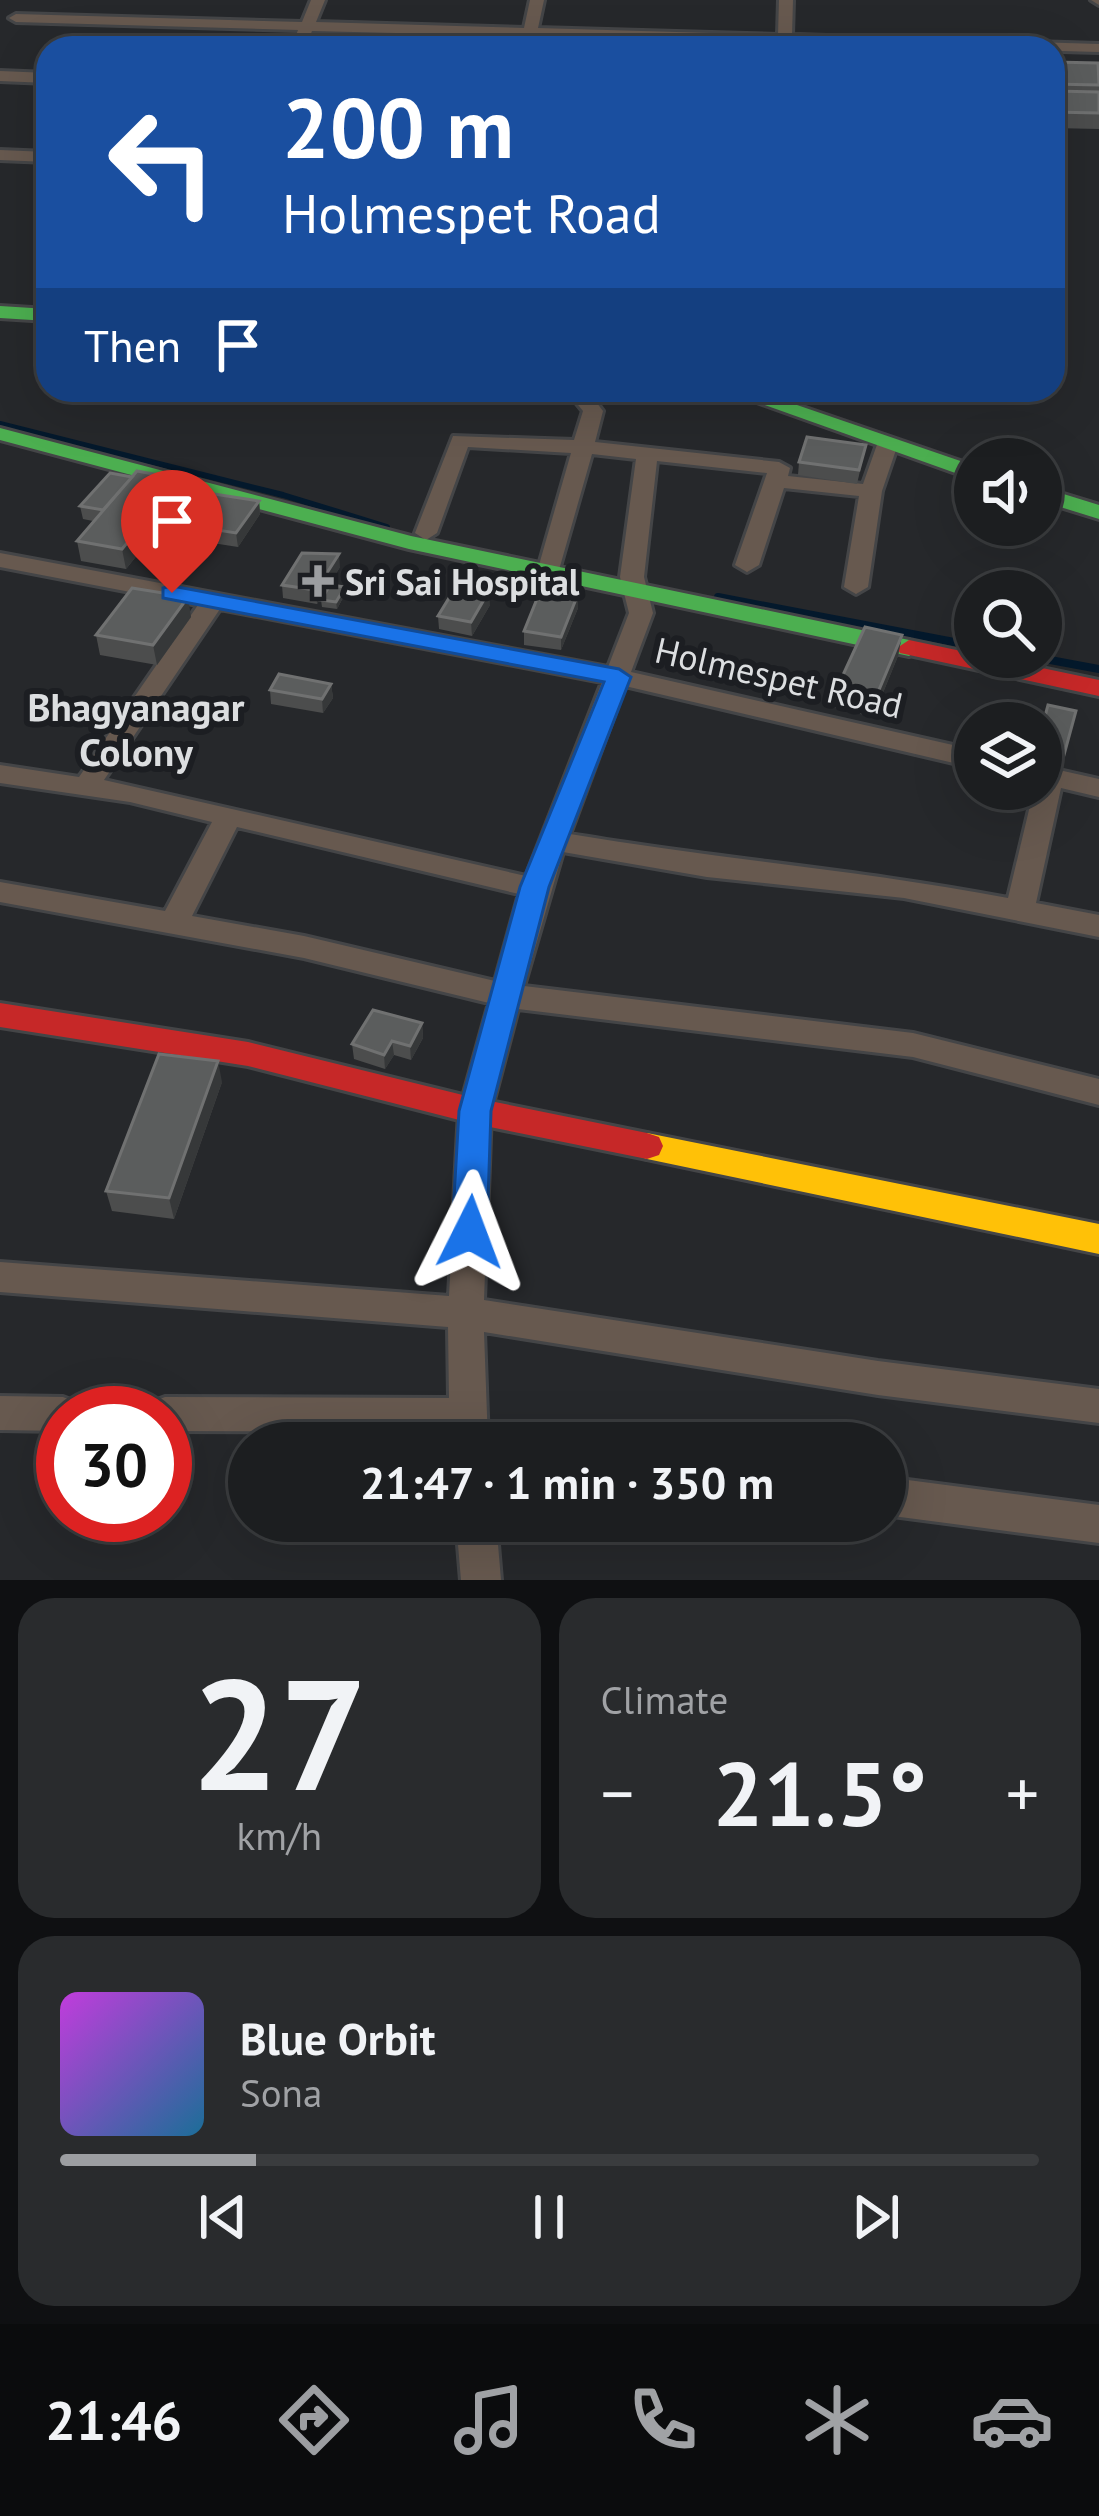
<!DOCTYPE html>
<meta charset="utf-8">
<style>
body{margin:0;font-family:"PT Sans",sans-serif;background:#292b2d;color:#f1f3f6;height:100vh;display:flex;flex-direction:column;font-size:45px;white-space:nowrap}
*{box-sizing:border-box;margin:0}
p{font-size:39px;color:#a0a2a5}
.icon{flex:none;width:66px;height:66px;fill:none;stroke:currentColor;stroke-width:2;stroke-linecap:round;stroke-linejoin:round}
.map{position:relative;height:1580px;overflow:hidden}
.sheet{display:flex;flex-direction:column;gap:18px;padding:18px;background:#0f1012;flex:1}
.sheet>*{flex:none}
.hud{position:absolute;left:36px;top:36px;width:1029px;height:366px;border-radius:36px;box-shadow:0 12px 48px #0002,0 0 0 3px #3a3c3e;background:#1a4fa0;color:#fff;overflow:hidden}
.buttons{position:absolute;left:954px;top:438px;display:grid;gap:24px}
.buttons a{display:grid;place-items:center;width:108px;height:108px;border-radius:50%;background:#1c1e20;box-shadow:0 12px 48px #0002,0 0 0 3px #3a3c3e;font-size:60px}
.speed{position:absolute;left:36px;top:1386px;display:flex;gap:24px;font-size:60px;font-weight:700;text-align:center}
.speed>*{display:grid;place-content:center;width:156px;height:156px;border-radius:50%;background:#1c1e20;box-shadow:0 12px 48px #0002,0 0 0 3px #3a3c3e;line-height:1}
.speed .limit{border:18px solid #d22;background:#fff;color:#111}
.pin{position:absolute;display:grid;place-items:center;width:102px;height:102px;color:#fff;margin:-123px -51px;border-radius:50% 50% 50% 0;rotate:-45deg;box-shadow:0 0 12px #0007}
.pin .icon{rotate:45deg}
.me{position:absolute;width:132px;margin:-66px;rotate:3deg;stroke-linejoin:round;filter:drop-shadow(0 0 9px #0008)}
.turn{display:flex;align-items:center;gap:42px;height:252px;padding:0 48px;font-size:54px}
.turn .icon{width:156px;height:156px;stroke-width:2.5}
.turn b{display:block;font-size:84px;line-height:102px}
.then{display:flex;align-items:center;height:114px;padding:0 48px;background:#0003;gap:24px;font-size:45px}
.big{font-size:90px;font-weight:700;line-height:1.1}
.sheet .tile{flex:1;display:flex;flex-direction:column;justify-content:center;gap:18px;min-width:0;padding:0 42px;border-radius:36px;background:#292b2d}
.sheet .dial{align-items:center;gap:0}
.dial b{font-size:156px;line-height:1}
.song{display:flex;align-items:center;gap:36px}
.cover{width:144px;height:144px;border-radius:18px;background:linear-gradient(135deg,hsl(290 70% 55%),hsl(200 70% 35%))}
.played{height:12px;border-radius:6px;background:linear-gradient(90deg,#9c9ea1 20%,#3a3c3e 20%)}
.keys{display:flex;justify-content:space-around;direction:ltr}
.heat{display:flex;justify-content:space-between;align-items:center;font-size:66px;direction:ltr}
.sheet .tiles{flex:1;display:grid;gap:18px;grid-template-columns:1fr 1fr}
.tile:last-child{grid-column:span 2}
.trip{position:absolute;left:228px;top:1422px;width:678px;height:120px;border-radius:60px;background:#1c1e20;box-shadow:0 12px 48px #0002,0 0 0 3px #3a3c3e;font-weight:700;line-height:120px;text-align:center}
.tabs{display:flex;height:192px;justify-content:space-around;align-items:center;background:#0b0c0d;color:#a0a2a5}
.tabs .icon{width:84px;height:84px}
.tabs .active{color:#9c9ea1}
.tabs b{font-size:54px;color:#f1f3f6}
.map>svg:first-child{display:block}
</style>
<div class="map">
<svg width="1099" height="1580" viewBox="0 0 1099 1580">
<rect width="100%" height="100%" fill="#26282b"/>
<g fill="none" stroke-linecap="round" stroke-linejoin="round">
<!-- stream-far1 -->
<path stroke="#04192c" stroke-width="6" d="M 0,424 L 283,495 L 387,527"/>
<!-- stream -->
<g stroke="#04192c" stroke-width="8">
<path d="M 718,597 L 975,646"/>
<path d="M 1034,657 L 1099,669"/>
</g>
<!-- street casing -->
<g stroke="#444547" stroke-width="6">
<g id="street">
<path d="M 311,0 L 325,0 L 316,22 L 524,28 L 530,0 L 544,0 L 538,28 L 778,35 L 779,0 L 793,0 L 792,35 L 1099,44 L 1099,52 L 537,37 L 534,48 L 520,48 L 522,36 L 312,31 L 305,48 L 291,48 L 298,30 L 16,22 L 9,18 L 16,14 L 302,22 Z"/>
<path d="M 1091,0 L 1099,0 L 1099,5 Z"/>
<path d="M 0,71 L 48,73 L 48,83 L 0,81 Z"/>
<path d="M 0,150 L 48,152 L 48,162 L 0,160 Z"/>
<path d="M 566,390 L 587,390 L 603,411 L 595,442 L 779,462 L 790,468 L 788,476 L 863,484 L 879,439 L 895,439 L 898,444 L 882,491 L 868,587 L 856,594 L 844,587 L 859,496 L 784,488 L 759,565 L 747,572 L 735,565 L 767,473 L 657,461 L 644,577 L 653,613 L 631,672 L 975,750 L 975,768 L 625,686 L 570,834 C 716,859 863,870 1008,898 L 1034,789 L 1041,789 L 1041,766 L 1099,779 L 1099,797 L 1061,788 L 1036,903 L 1099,915 L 1099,937 L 904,898 L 707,877 L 563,852 L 524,986 L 913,1033 L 1099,1079 L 1099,1105 L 913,1057 L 518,1009 L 491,1111 L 484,1300 L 878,1361 L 1099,1389 L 1099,1423 L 878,1395 L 484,1332 L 488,1443 L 450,1443 L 450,1432 L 165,1431 L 165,1413 L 147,1413 L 152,1402 L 165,1397 L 449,1398 L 448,1327 L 0,1292 L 0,1262 L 449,1296 L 459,1111 L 489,1003 L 304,958 L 0,902 L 0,882 L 165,911 L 212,822 L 130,802 L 0,783 L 0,765 L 79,777 L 198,605 L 0,567 L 0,553 L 608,667 L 629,613 L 620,577 L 636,459 L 592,454 L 557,577 L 549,579 L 537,572 L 571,453 L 468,447 L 437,533 L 426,540 L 415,533 L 453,436 L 574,440 L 583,411 ZM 220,609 L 602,682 L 526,876 L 104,780 ZM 237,827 L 519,894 L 495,981 L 304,936 L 192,916 Z"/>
<path d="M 0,1396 L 63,1397 L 76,1402 L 81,1413 L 63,1413 L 63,1431 L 0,1430 Z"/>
<path d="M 885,1477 L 1099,1505 L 1099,1543 L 885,1515 Z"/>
<path d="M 456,1521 L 496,1521 L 501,1580 L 461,1580 Z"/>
</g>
</g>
<!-- fast casing -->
<g stroke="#444547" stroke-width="6">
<g id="fast">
<path d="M 0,306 L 48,309 L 48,321 L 0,318 Z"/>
<path d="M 723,390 L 753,390 L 975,466 L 975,480 Z"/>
<path d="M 0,428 L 411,536 L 909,640 L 921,648 L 909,656 L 409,549 L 0,440 Z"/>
<path d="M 1041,487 L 1099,505 L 1099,519 L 1041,501 Z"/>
</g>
</g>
<!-- slow casing -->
<g stroke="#444547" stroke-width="6">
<path id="slow" d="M 647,1133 L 1099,1224 L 1099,1254 L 647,1159 L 635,1155 L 631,1146 L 635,1137 Z"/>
</g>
<!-- jam casing -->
<g stroke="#444547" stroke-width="6">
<g id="jam">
<path d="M 909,640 L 1099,680 L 1099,696 L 900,653 L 897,648 Z"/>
<path d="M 0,1003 L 248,1042 L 475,1098 L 647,1133 L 659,1137 L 663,1146 L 659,1155 L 647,1159 L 475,1124 L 248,1066 L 0,1027 Z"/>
</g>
</g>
<!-- street -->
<use href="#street" fill="#67594f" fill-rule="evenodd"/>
<!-- fast -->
<use href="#fast" fill="#4caf50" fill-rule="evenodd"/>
<!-- slow -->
<use href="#slow" fill="#ffc107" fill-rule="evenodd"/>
<!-- jam -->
<use href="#jam" fill="#c62828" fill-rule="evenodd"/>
</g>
<!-- wall -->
<g fill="#4c4d4d">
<path d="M 1053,62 L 1099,65 L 1099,129 L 1053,128 Z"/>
<path d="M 866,445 L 857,484 L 798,475 L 799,462 Z"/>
<path d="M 183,498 L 126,569 L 81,561 L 77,541 L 93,521 L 83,519 L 80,506 Z"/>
<path d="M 259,501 L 260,514 L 238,547 L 193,540 L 191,526 Z"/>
<path d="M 340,567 L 317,604 L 283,598 L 282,585 Z"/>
<path d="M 345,587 L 345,594 L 337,609 L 322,607 L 321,600 Z"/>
<path d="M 578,594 L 578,608 L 561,650 L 524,645 L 524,631 Z"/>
<path d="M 490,605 L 472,636 L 439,629 L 438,616 Z"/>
<path d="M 191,617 L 157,665 L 100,655 L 96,635 Z"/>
<path d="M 902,635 L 898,656 L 873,717 L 835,708 L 837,688 Z"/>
<path d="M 331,684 L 333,698 L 323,713 L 271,704 L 270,690 Z"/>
<path d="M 1076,711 L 1061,769 L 1041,765 L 1041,731 Z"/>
<path d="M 422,1023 L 423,1038 L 411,1060 L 394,1055 L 385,1069 L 354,1059 L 352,1044 Z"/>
<path d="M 222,1082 L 174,1219 L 112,1211 L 106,1191 Z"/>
</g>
<!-- shaded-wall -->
<g fill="#363839">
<path d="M 180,479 L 183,498 L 126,569 L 122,549 Z"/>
<path d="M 259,501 L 260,514 L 238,547 L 236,533 Z"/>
<path d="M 339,554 L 340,567 L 317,604 L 316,590 Z"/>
<path d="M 345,587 L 345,594 L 337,609 L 336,602 Z"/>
<path d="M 489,591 L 490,605 L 472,636 L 471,622 Z"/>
<path d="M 578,594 L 578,608 L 561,650 L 561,637 Z"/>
<path d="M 188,597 L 191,617 L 157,665 L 153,645 Z"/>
<path d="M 902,635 L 898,656 L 873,717 L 876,697 Z"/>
<path d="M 331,684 L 333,698 L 323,713 L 322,699 Z"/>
<path d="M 422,1023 L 423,1038 L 411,1060 L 410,1046 Z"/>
<path d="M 392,1041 L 394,1055 L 385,1069 L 384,1055 Z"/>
<path d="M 218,1061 L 222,1082 L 174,1219 L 169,1198 Z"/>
</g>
<!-- building -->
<g fill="#5b5d5d" stroke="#707171" stroke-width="3">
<path d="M 1053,62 L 1098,63 L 1099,85 L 1053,84 Z"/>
<path d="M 1053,91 L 1099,92 L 1099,113 L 1053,112 Z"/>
<path d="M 807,437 L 866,445 L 859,470 L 799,462 Z"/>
<path d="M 137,471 L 180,479 L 122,549 L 77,541 Z"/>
<path d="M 110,473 L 132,477 L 103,510 L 80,506 Z"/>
<path d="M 214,494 L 259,501 L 236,533 L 191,526 Z"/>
<path d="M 302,553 L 339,554 L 316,590 L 282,585 Z"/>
<path d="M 330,585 L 345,587 L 336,602 L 321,600 Z"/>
<path d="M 457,585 L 489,591 L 471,622 L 438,616 Z"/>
<path d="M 132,588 L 188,597 L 153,645 L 96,635 Z"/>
<path d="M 541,589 L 578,594 L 561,637 L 524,631 Z"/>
<path d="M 865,627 L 902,635 L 876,697 L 837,688 Z"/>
<path d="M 279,674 L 331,684 L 322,699 L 270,690 Z"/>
<path d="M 1048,705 L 1076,711 L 1064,755 L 1041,750 L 1041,731 Z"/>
<path d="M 373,1010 L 422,1023 L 410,1046 L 392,1041 L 384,1055 L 352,1044 Z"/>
<path d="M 159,1054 L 218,1061 L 169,1198 L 106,1191 Z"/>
</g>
<!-- route -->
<path fill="#1a73e8" stroke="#114b97" stroke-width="3" d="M 172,586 L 619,669 L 631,677 L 549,887 L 491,1111 L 487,1232 L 482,1243 L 470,1247 L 457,1243 L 452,1232 L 459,1111 L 520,887 L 604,682 L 163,598 L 163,588 Z"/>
<!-- markers -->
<path fill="#9c9ea1" stroke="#1c1e22" stroke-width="4.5" d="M312 563h12v12h12v12h-12v12h-12v-12h-12v-12h12z"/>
<g text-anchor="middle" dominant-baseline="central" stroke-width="12" stroke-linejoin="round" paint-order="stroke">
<!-- poi labels -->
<g font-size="36" font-weight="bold" fill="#dcdee0" stroke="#1c1e22" text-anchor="start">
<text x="345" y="581">Sri Sai Hospital</text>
</g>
<!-- street labels -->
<g font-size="36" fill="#dcdee0" stroke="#1c1e22">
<text transform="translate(779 677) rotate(13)">Holmespet Road</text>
</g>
<!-- neighbourhood labels -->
<g font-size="39" font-weight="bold" fill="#dcdee0" stroke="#1c1e22">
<text x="136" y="706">Bhagyanagar<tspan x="136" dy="45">Colony</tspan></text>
</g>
</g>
</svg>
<div class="buttons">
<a><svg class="icon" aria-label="sound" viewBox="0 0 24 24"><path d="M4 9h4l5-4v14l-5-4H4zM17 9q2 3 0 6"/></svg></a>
<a><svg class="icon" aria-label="search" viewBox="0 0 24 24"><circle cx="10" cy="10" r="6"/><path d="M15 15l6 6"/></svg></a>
<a><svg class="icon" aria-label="layers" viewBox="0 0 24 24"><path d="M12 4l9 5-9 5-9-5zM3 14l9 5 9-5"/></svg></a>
</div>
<div class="speed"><div class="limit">30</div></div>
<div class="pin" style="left:172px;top:593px;background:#d93025"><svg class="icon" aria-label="arrive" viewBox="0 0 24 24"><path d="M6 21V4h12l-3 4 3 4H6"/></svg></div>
<svg class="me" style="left:470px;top:1232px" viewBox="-20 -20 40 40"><path d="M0-17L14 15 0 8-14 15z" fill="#1a73e8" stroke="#fff" stroke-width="4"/></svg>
<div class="trip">21:47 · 1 min · 350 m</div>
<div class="hud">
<div class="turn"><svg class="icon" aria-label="left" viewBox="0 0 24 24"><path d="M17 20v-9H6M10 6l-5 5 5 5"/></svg><div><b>200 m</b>Holmespet Road</div></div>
<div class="then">Then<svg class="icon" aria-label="arrive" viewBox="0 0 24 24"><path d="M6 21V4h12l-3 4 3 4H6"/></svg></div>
</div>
</div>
<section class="sheet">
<div class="tiles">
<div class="tile dial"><b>27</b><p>km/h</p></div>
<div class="tile"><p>Climate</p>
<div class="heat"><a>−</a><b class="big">21.5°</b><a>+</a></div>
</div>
<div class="tile">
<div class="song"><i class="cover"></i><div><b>Blue Orbit</b><p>Sona</p></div></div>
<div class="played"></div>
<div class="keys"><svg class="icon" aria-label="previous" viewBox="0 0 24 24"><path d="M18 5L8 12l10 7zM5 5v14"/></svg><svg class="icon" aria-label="pause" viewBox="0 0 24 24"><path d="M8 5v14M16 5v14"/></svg><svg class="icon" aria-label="next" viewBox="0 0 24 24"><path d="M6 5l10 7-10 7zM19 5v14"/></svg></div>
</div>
</div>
</section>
<nav class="tabs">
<b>21:46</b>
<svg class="icon active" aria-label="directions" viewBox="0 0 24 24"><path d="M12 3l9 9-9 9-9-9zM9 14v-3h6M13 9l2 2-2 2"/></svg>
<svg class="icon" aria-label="music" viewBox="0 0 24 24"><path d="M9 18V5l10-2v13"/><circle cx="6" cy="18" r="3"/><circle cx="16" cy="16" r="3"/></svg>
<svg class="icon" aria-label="phone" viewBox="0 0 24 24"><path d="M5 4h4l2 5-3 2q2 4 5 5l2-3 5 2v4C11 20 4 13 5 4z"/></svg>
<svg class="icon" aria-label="climate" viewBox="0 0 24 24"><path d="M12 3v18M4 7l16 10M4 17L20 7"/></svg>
<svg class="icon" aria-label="car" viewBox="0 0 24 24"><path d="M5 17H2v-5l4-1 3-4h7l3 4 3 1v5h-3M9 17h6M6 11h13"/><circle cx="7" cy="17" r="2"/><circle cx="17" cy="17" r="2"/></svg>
</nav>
